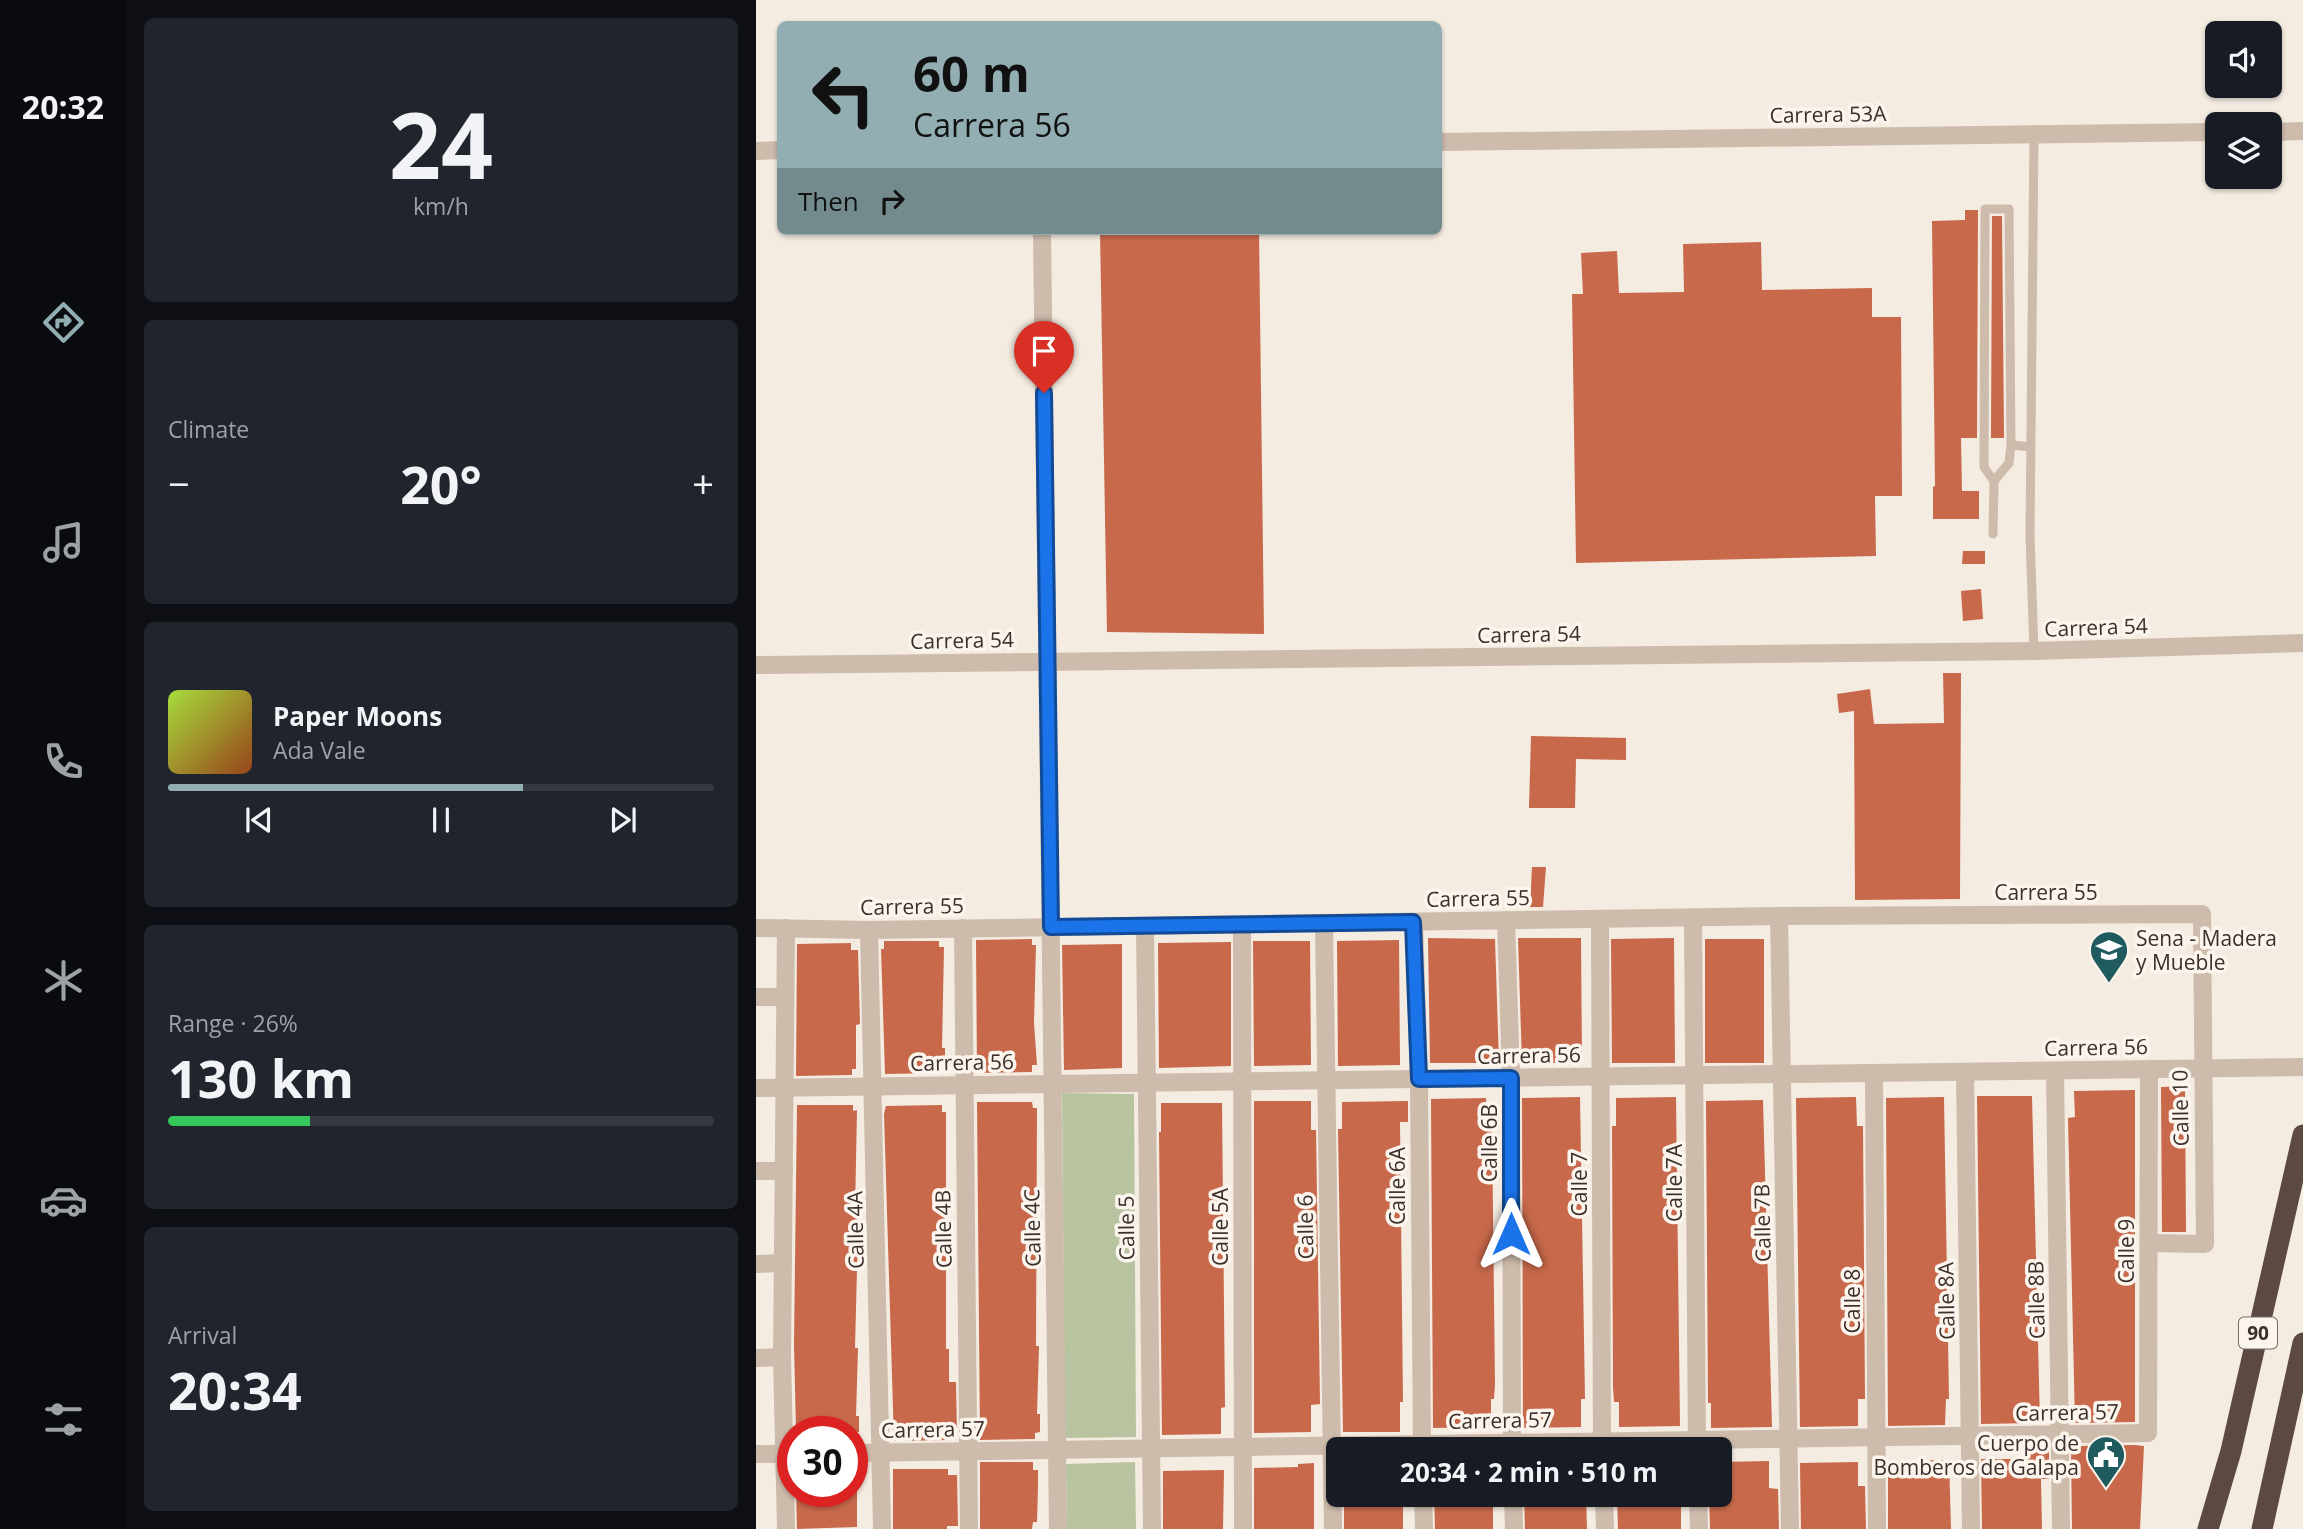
<!DOCTYPE html>
<meta charset="utf-8">
<style>
body{margin:0;font-family:"Open Sans",sans-serif;background:#20242c;color:#f1f3f6;height:100vh;display:flex;flex-direction:column;font-size:26px;white-space:nowrap}
*{box-sizing:border-box;margin:0}
p{font-size:23px;color:#9ea1a6}
.icon{flex:none;width:38px;height:38px;fill:none;stroke:currentColor;stroke-width:2;stroke-linecap:round;stroke-linejoin:round}
.map{position:relative;flex:1;overflow:hidden}
.sheet{display:flex;flex-direction:column;gap:18px;padding:18px;background:#0d0f14;width:630px}
.sheet>*{flex:none}
.guide{position:absolute;left:21px;top:21px;width:665px;height:214px;border-radius:10px;box-shadow:0 2px 5px #0004;background:#92aeb2;color:#111;overflow:hidden}
.tools{position:absolute;left:1449px;top:21px;display:grid;gap:14px}
.tools a{display:grid;place-items:center;width:77px;height:77px;border-radius:10px;background:#171b24;box-shadow:0 2px 5px #0004;font-size:35px}
.speed{position:absolute;left:21px;top:1416px;display:flex;gap:14px;font-size:35px;font-weight:700;text-align:center}
.speed>*{display:grid;place-content:center;width:91px;height:91px;border-radius:50%;background:#171b24;box-shadow:0 2px 5px #0004;line-height:1}
.speed .limit{border:10px solid #d22;background:#fff;color:#111}
.pin{position:absolute;display:grid;place-items:center;width:60px;height:60px;color:#fff;margin:-72px -30px;border-radius:50% 50% 50% 0;rotate:-45deg;box-shadow:0 0 7px #0007}
.pin .icon{rotate:45deg}
.me{position:absolute;width:77px;margin:-38px;rotate:0deg;stroke-linejoin:round;filter:drop-shadow(0 0 5px #0008)}
.turn{display:flex;align-items:center;gap:24px;height:147px;padding:0 21px;font-size:32px}
.turn .icon{width:91px;height:91px;stroke-width:2.5}
.turn b{display:block;font-size:49px;line-height:60px}
.then{display:flex;align-items:center;height:66px;padding:0 21px;background:#0003;gap:14px;font-size:26px}
.big{font-size:52px;font-weight:700;line-height:1.1}
.sheet .tile{flex:1;display:flex;flex-direction:column;justify-content:center;gap:10px;min-width:0;padding:0 24px;border-radius:10px;background:#20242c}
.sheet .dial{align-items:center;gap:0}
.dial b{font-size:91px;line-height:1}
.song{display:flex;align-items:center;gap:21px}
.cover{width:84px;height:84px;border-radius:10px;background:linear-gradient(135deg,hsl(80 70% 55%),hsl(20 70% 35%))}
.played{height:7px;border-radius:4px;background:linear-gradient(90deg,#92aeb2 65%,#363941 65%)}
.keys{display:flex;justify-content:space-around;direction:ltr}
.heat{display:flex;justify-content:space-between;align-items:center;font-size:38px;direction:ltr}
.charge{height:10px;border-radius:5px;background:linear-gradient(90deg,#34c759 26%,#363941 0)}
.trip{position:absolute;left:570px;top:1437px;width:406px;height:70px;border-radius:10px;background:#171b24;box-shadow:0 2px 5px #0004;font-weight:700;line-height:70px;text-align:center}
main{display:flex;flex:1;min-height:0}
.menu{display:flex;flex-direction:column;width:126px;justify-content:space-around;align-items:center;background:#090b0e;color:#9ea1a6}
.menu .icon{width:49px;height:49px}
.menu .on{color:#92aeb2}
.menu b{font-size:32px;color:#f1f3f6}
.map>svg:first-child{display:block}
</style>
<main>
<nav class="menu">
<b>20:32</b>
<svg class="icon on" aria-label="directions" viewBox="0 0 24 24"><path d="M12 3l9 9-9 9-9-9zM9 14v-3h6M13 9l2 2-2 2"/></svg>
<svg class="icon" aria-label="music" viewBox="0 0 24 24"><path d="M9 18V5l10-2v13"/><circle cx="6" cy="18" r="3"/><circle cx="16" cy="16" r="3"/></svg>
<svg class="icon" aria-label="phone" viewBox="0 0 24 24"><path d="M5 4h4l2 5-3 2q2 4 5 5l2-3 5 2v4C11 20 4 13 5 4z"/></svg>
<svg class="icon" aria-label="climate" viewBox="0 0 24 24"><path d="M12 3v18M4 7l16 10M4 17L20 7"/></svg>
<svg class="icon" aria-label="car" viewBox="0 0 24 24"><path d="M5 17H2v-5l4-1 3-4h7l3 4 3 1v5h-3M9 17h6M6 11h13"/><circle cx="7" cy="17" r="2"/><circle cx="17" cy="17" r="2"/></svg>
<svg class="icon" aria-label="filters" viewBox="0 0 24 24"><path d="M4 7h16M4 17h16"/><circle cx="9" cy="7" r="2"/><circle cx="15" cy="17" r="2"/></svg>
</nav>
<section class="sheet">
<div class="tile dial"><b>24</b><p>km/h</p></div>
<div class="tile"><p>Climate</p>
<div class="heat"><a>−</a><b class="big">20°</b><a>+</a></div>
</div>
<div class="tile">
<div class="song"><i class="cover"></i><div><b>Paper Moons</b><p>Ada Vale</p></div></div>
<div class="played"></div>
<div class="keys"><svg class="icon" aria-label="previous" viewBox="0 0 24 24"><path d="M18 5L8 12l10 7zM5 5v14"/></svg><svg class="icon" aria-label="pause" viewBox="0 0 24 24"><path d="M8 5v14M16 5v14"/></svg><svg class="icon" aria-label="next" viewBox="0 0 24 24"><path d="M6 5l10 7-10 7zM19 5v14"/></svg></div>
</div>
<div class="tile"><p>Range · 26%</p><b class="big">130 km</b><div class="charge"></div></div>
<div class="tile"><p>Arrival</p><b class="big">20:34</b></div>
</section>
<div class="map">
<svg width="1547" height="1529" viewBox="0 0 1547 1529">
<rect width="100%" height="100%" fill="#f4ebe1"/>
<!-- green -->
<g fill="#b8c4a0">
<path d="M 306,1093 L 378,1094 L 380,1437 L 309,1438 Z"/>
<path d="M 379,1462 L 380,1529 L 311,1529 L 310,1464 Z"/>
</g>
<!-- building -->
<g fill="#c8694b">
<path d="M 1209,210 L 1222,210 L 1221,438 L 1205,438 L 1206,491 L 1223,491 L 1223,519 L 1177,519 L 1177,487 L 1179,486 L 1176,221 L 1209,220 Z"/>
<path d="M 1236,216 L 1246,216 L 1248,438 L 1235,438 Z"/>
<path d="M 344,231 L 503,231 L 508,634 L 351,632 Z"/>
<path d="M 1005,242 L 1006,290 L 1116,288 L 1116,317 L 1145,317 L 1146,496 L 1119,496 L 1120,556 L 820,563 L 816,294 L 827,294 L 825,253 L 861,251 L 863,293 L 928,292 L 927,244 Z"/>
<path d="M 1207,551 L 1229,551 L 1229,564 L 1206,564 Z"/>
<path d="M 1225,589 L 1227,619 L 1207,621 L 1205,591 Z"/>
<path d="M 1187,673 L 1205,673 L 1204,899 L 1099,900 L 1098,711 L 1083,713 L 1081,694 L 1114,689 L 1118,724 L 1188,723 Z"/>
<path d="M 775,736 L 870,738 L 870,760 L 820,759 L 819,808 L 773,808 Z"/>
<path d="M 776,867 L 790,867 L 787,907 L 774,907 Z"/>
<path d="M 672,938 L 739,939 L 743,1063 L 674,1063 Z"/>
<path d="M 762,938 L 825,938 L 826,1063 L 766,1063 Z"/>
<path d="M 918,938 L 919,1063 L 856,1063 L 855,939 Z"/>
<path d="M 276,939 L 276,945 L 280,945 L 278,1023 L 281,1065 L 276,1065 L 276,1072 L 221,1073 L 220,940 Z"/>
<rect x="949" y="939" width="59" height="124"/>
<path d="M 643,940 L 644,1065 L 582,1066 L 581,941 Z"/>
<path d="M 128,941 L 183,941 L 183,947 L 188,947 L 186,1048 L 189,1048 L 189,1066 L 184,1066 L 184,1073 L 129,1074 L 125,949 L 128,949 Z"/>
<path d="M 497,941 L 554,941 L 555,1065 L 498,1066 Z"/>
<path d="M 475,942 L 475,1066 L 403,1068 L 402,943 Z"/>
<path d="M 95,943 L 95,950 L 102,950 L 104,1024 L 100,1025 L 100,1069 L 96,1069 L 96,1075 L 40,1076 L 41,944 Z"/>
<path d="M 366,944 L 366,1068 L 308,1070 L 306,945 Z"/>
<path d="M 1429,1086 L 1430,1232 L 1406,1232 L 1405,1087 Z"/>
<path d="M 1379,1090 L 1379,1422 L 1319,1423 L 1312,1118 L 1319,1117 L 1318,1091 Z"/>
<path d="M 1221,1096 L 1276,1096 L 1284,1423 L 1225,1424 Z"/>
<path d="M 824,1097 L 829,1399 L 825,1399 L 825,1427 L 767,1428 L 766,1098 Z"/>
<path d="M 920,1097 L 924,1426 L 863,1427 L 863,1402 L 858,1402 L 857,1387 L 856,1126 L 860,1126 L 860,1098 Z"/>
<path d="M 1100,1097 L 1101,1126 L 1107,1126 L 1109,1399 L 1102,1399 L 1102,1426 L 1044,1427 L 1040,1098 Z"/>
<path d="M 1188,1097 L 1193,1399 L 1190,1399 L 1189,1425 L 1132,1426 L 1130,1098 Z"/>
<path d="M 730,1098 L 731,1125 L 736,1125 L 739,1384 L 738,1399 L 735,1399 L 735,1427 L 677,1428 L 675,1099 Z"/>
<path d="M 1007,1100 L 1016,1427 L 955,1428 L 955,1403 L 952,1403 L 950,1101 Z"/>
<path d="M 498,1101 L 555,1101 L 555,1130 L 560,1130 L 564,1404 L 555,1405 L 555,1432 L 498,1433 Z"/>
<path d="M 652,1101 L 652,1122 L 644,1122 L 647,1402 L 644,1402 L 644,1432 L 587,1432 L 582,1129 L 586,1129 L 586,1102 Z"/>
<path d="M 221,1102 L 276,1102 L 277,1108 L 281,1108 L 280,1346 L 283,1346 L 281,1414 L 284,1414 L 284,1432 L 279,1433 L 279,1439 L 224,1440 Z"/>
<path d="M 405,1103 L 466,1103 L 469,1407 L 465,1408 L 465,1434 L 406,1435 L 403,1132 L 405,1132 Z"/>
<path d="M 41,1105 L 97,1105 L 97,1111 L 101,1110 L 99,1212 L 102,1212 L 102,1230 L 99,1348 L 102,1348 L 100,1416 L 103,1416 L 103,1432 L 40,1432 L 38,1344 Z"/>
<path d="M 186,1105 L 186,1112 L 190,1112 L 190,1349 L 193,1349 L 193,1382 L 200,1382 L 201,1433 L 193,1435 L 193,1440 L 138,1441 L 128,1114 L 130,1106 Z"/>
<path d="M 1379,1445 L 1388,1446 L 1384,1529 L 1316,1529 L 1315,1448 L 1319,1446 Z"/>
<path d="M 1269,1446 L 1284,1446 L 1284,1451 L 1293,1451 L 1293,1479 L 1285,1479 L 1286,1529 L 1226,1529 L 1225,1459 L 1270,1459 Z"/>
<path d="M 1193,1460 L 1195,1529 L 1132,1529 L 1132,1461 Z"/>
<path d="M 1013,1461 L 1013,1488 L 1022,1489 L 1023,1529 L 954,1529 L 953,1494 L 964,1494 L 964,1462 Z"/>
<path d="M 224,1462 L 277,1462 L 277,1470 L 282,1470 L 282,1487 L 281,1522 L 277,1522 L 276,1529 L 224,1529 Z"/>
<path d="M 1102,1462 L 1102,1486 L 1109,1486 L 1110,1529 L 1045,1529 L 1044,1463 Z"/>
<path d="M 558,1463 L 558,1529 L 498,1529 L 498,1468 L 542,1467 L 542,1464 Z"/>
<path d="M 137,1469 L 192,1469 L 192,1475 L 201,1475 L 202,1526 L 191,1526 L 191,1529 L 137,1529 Z"/>
<path d="M 468,1470 L 467,1529 L 407,1529 L 407,1471 Z"/>
<path d="M 40,1491 L 101,1491 L 101,1527 L 41,1529 Z"/>
<path d="M 647,1494 L 647,1529 L 588,1529 L 588,1496 Z"/>
<path d="M 678,1494 L 737,1494 L 737,1529 L 679,1529 Z"/>
<path d="M 768,1494 L 830,1494 L 831,1529 L 769,1529 Z"/>
<path d="M 861,1494 L 925,1494 L 925,1529 L 862,1529 Z"/>
</g>
<g fill="none" stroke-linecap="round" stroke-linejoin="round">
<!-- lane -->
<g stroke="#cdbbac" stroke-width="9">
<path d="M 1278,134 L 1274,535 L 1278,651"/>
<path d="M 1238,481 L 1253,463 L 1255,445"/>
<path d="M 1237,534 L 1238,481 L 1228,467 L 1229,209 L 1253,209 L 1255,445 L 1275,447"/>
</g>
<!-- street -->
<g stroke="#cdbbac" stroke-width="18">
<path d="M 1514,132 L 1547,131"/>
<path d="M 682,142 L 1461,132"/>
<path d="M 0,151 L 24,150"/>
<path d="M 286,231 L 302,1529"/>
<path d="M 0,665 L 1278,651 L 1547,643"/>
<path d="M 1023,916 L 1034,1529"/>
<path d="M 937,918 L 941,1449"/>
<path d="M 844,919 L 846,1449"/>
<path d="M 750,920 L 755,1078 L 756,1449"/>
<path d="M 658,922 L 663,1079 L 666,1449"/>
<path d="M 486,925 L 487,1529"/>
<path d="M 568,925 L 577,1529"/>
<path d="M 389,926 L 396,1529"/>
<path d="M 0,928 L 113,930 L 1023,916 L 1446,914 L 1449,1244 L 1393,1243"/>
<path d="M 30,928 L 26,1357 L 30,1529"/>
<path d="M 207,928 L 213,1529"/>
<path d="M 113,930 L 126,1529"/>
<path d="M 0,997 L 29,997"/>
<path d="M 1299,1071 L 1305,1529"/>
<path d="M 1209,1072 L 1215,1529"/>
<path d="M 1118,1073 L 1121,1529"/>
<path d="M 0,1088 L 1547,1067"/>
<path d="M 0,1171 L 28,1171"/>
<path d="M 0,1264 L 26,1263"/>
<path d="M 0,1358 L 26,1357"/>
<path d="M 96,1453 L 1392,1433 L 1393,1069"/>
<path d="M 0,1454 L 37,1454"/>
<path d="M 667,1494 L 668,1529"/>
<path d="M 757,1494 L 758,1529"/>
<path d="M 848,1494 L 849,1529"/>
<path d="M 942,1494 L 943,1529"/>
</g>
<!-- highway -->
<g stroke="#5c4a42" stroke-width="21">
<path d="M 1452,1529 L 1475,1451 L 1547,1135"/>
<path d="M 1506,1529 L 1547,1343"/>
</g>
</g>
<g fill="none" stroke-linecap="round" stroke-linejoin="round">
<!-- route casing -->
<g stroke="#114b97" stroke-width="18">
<path id="route" d="M 288,393 L 295,927 L 657,922 L 663,1079 L 755,1078 L 755,1234"/>
</g>
<!-- route -->
<use href="#route" stroke="#1a73e8" stroke-width="12"/>
</g>
<!-- icons -->
<defs>
<g id="university-pin" transform="scale(2.0125)"><path d="M0 17L-7.5 6A9.5 9.5 0 1 1 7.5 6Z" fill="#1f5a5e" stroke="#fbf5ee"/><path d="M0-5L7-2L0 1L-7-2ZM-4 1L0 2.5L4 1V4Q0 6-4 4Z" fill="#fff"/></g>
<g id="civic-pin" transform="scale(2.0125)"><path d="M0 17L-7.5 6A9.5 9.5 0 1 1 7.5 6Z" fill="#1f5a5e" stroke="#fbf5ee"/><path d="M-.6-6.5H3V-4.5H.6V-3L4-1V1h2V6H-6V1h2V-1L-.6-3ZM-1.2 2.5V6h2.4V2.5Z" fill="#fff"/></g>
</defs>
<g fill-rule="evenodd">
<use href="#university-pin" x="1353" y="950"/>
<use href="#civic-pin" x="1350" y="1455"/>
</g>
<g text-anchor="middle" dominant-baseline="central" stroke-width="7" stroke-linejoin="round" paint-order="stroke">
<!-- shield labels -->
<rect fill="#fbf5ee" stroke="#756b66" stroke-width="2" x="1483" y="1317.5" width="38" height="31" rx="5"/>
<g font-size="19" font-weight="bold" fill="#3b302b">
<text x="1502" y="1333">90</text>
</g>
<!-- street labels -->
<g font-size="21" fill="#3b302b" stroke="#fbf5ee">
<text transform="translate(1072 114) rotate(-1)">Carrera 53A</text>
<text transform="translate(1340 627) rotate(-2)">Carrera 54</text>
<text transform="translate(773 634) rotate(-1)">Carrera 54</text>
<text transform="translate(206 640) rotate(-1)">Carrera 54</text>
<text x="1290" y="892">Carrera 55</text>
<text transform="translate(722 898) rotate(-1)">Carrera 55</text>
<text transform="translate(156 906) rotate(-1)">Carrera 55</text>
<text transform="translate(1340 1047) rotate(-1)">Carrera 56</text>
<text transform="translate(773 1055) rotate(-1)">Carrera 56</text>
<text transform="translate(206 1062) rotate(-1)">Carrera 56</text>
<text transform="translate(1424 1108) rotate(-91)">Calle 10</text>
<text transform="translate(733 1143) rotate(-90)">Calle 6B</text>
<text transform="translate(918 1183) rotate(-90)">Calle 7A</text>
<text transform="translate(823 1184) rotate(-90)">Calle 7</text>
<text transform="translate(641 1186) rotate(-90)">Calle 6A</text>
<text transform="translate(1006 1223) rotate(-91)">Calle 7B</text>
<text transform="translate(464 1227) rotate(-90)">Calle 5A</text>
<text transform="translate(549 1227) rotate(-91)">Calle 6</text>
<text transform="translate(276 1228) rotate(-91)">Calle 4C</text>
<text transform="translate(370 1228) rotate(-91)">Calle 5</text>
<text transform="translate(187 1229) rotate(-91)">Calle 4B</text>
<text transform="translate(99 1230) rotate(-91)">Calle 4A</text>
<text transform="translate(1370 1251) rotate(-90)">Calle 9</text>
<text transform="translate(1280 1300) rotate(-91)">Calle 8B</text>
<text transform="translate(1096 1301) rotate(-90)">Calle 8</text>
<text transform="translate(1190 1301) rotate(-91)">Calle 8A</text>
<text transform="translate(1311 1412) rotate(-1)">Carrera 57</text>
<text transform="translate(744 1420) rotate(-1)">Carrera 57</text>
<text transform="translate(177 1429) rotate(-1)">Carrera 57</text>
</g>
<!-- poi labels -->
<g font-size="21" fill="#3b302b" stroke="#fbf5ee" text-anchor="start">
<text x="1380" y="938">Sena - Madera<tspan x="1380" dy="24">y Mueble</tspan></text>
<text x="1323" y="1443" text-anchor="end">Cuerpo de<tspan x="1323" dy="24">Bomberos de Galapa</tspan></text>
</g>
</g>
</svg>
<div class="tools">
<a><svg class="icon" aria-label="sound" viewBox="0 0 24 24"><path d="M4 9h4l5-4v14l-5-4H4zM17 9q2 3 0 6"/></svg></a>
<a><svg class="icon" aria-label="layers" viewBox="0 0 24 24"><path d="M12 4l9 5-9 5-9-5zM3 14l9 5 9-5"/></svg></a>
</div>
<div class="speed"><div class="limit">30</div></div>
<div class="pin" style="left:288px;top:393px;background:#d93025"><svg class="icon" aria-label="arrive" viewBox="0 0 24 24"><path d="M6 21V4h12l-3 4 3 4H6"/></svg></div>
<svg class="me" style="left:755px;top:1234px" viewBox="-20 -20 40 40"><path d="M0-17L14 15 0 8-14 15z" fill="#1a73e8" stroke="#fff" stroke-width="4"/></svg>
<div class="trip">20:34 · 2 min · 510 m</div>
<div class="guide">
<div class="turn"><svg class="icon" aria-label="left" viewBox="0 0 24 24"><path d="M17 20v-9H6M10 6l-5 5 5 5"/></svg><div><b>60 m</b>Carrera 56</div></div>
<div class="then">Then<svg class="icon" aria-label="right" viewBox="0 0 24 24"><path d="M7 20v-9h11M14 6l5 5-5 5"/></svg></div>
</div>
</div>
</main>
